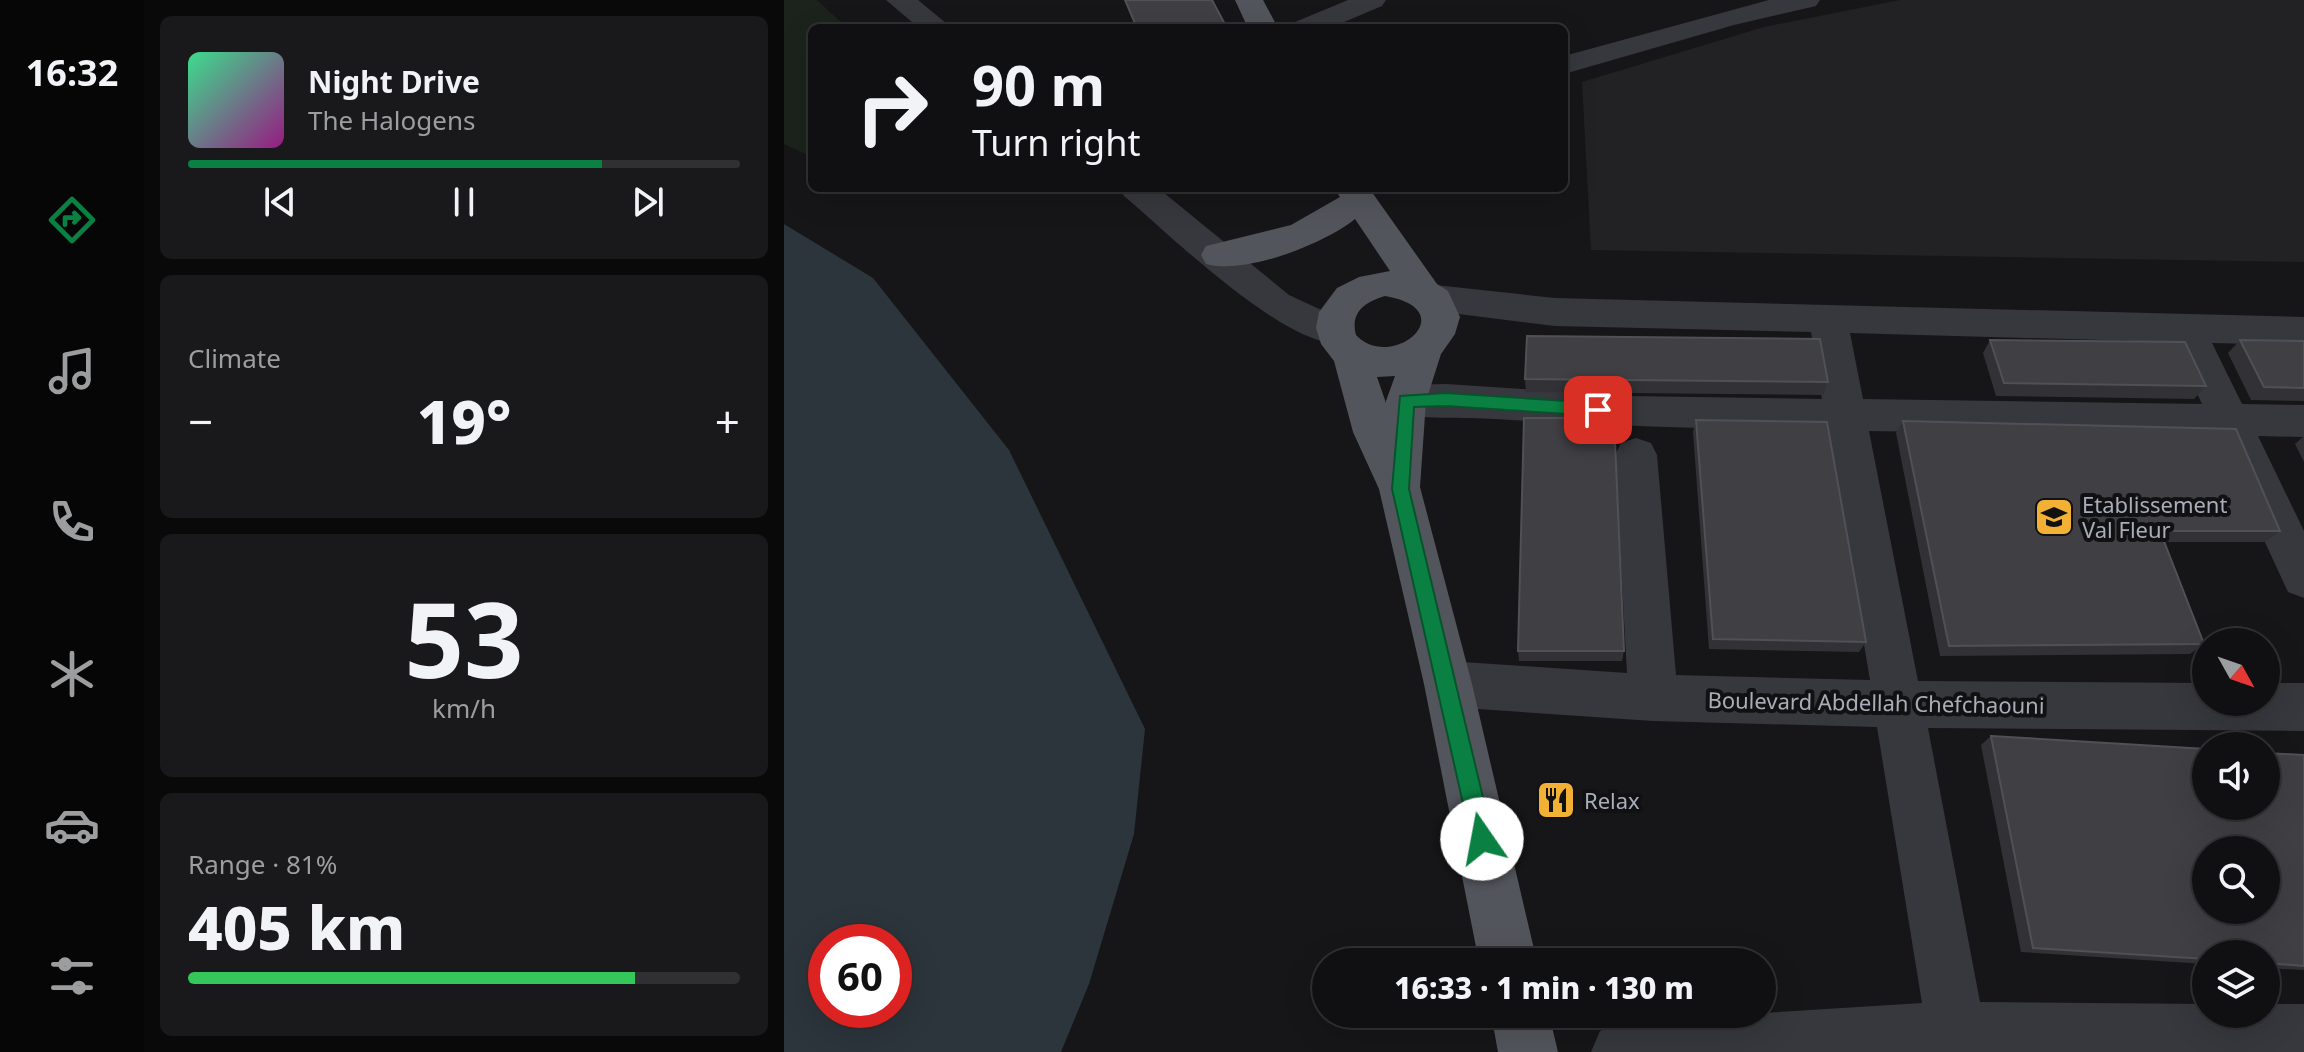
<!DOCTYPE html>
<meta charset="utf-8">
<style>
body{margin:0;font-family:"Noto Sans",sans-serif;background:#19191b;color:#f1f3f6;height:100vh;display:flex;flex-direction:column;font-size:30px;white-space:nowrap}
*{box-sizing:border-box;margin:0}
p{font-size:26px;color:#9c9d9f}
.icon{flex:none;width:44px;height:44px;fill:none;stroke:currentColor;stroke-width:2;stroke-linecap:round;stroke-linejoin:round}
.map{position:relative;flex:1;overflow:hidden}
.details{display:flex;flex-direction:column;gap:16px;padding:16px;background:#09090a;width:640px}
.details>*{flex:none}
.top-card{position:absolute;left:24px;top:24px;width:760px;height:168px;border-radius:12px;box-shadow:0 8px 32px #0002,0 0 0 2px #303032;background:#101012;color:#f1f3f6;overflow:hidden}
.needle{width:52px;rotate:130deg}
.fabs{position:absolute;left:1408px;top:628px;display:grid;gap:16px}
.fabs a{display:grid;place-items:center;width:88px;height:88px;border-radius:50%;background:#101012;box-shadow:0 8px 32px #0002,0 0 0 2px #303032;font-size:40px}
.speed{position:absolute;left:24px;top:924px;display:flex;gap:16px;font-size:40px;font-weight:700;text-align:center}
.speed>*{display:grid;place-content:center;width:104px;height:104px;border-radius:50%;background:#101012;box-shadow:0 8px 32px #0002,0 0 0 2px #303032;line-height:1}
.speed .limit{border:12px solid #d22;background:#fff;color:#111}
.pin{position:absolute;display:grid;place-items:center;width:68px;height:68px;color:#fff;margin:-34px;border-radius:16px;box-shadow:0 4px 12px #0006}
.me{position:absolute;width:88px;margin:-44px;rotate:348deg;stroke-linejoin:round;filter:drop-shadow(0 0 6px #0008)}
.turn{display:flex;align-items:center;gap:28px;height:168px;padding:0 32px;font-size:36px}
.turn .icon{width:104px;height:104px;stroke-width:2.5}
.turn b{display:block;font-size:56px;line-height:68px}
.big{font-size:60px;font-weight:800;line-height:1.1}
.details .card{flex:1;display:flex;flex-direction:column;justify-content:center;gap:12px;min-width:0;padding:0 28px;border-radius:12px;background:#19191b}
.details .dial{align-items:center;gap:0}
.dial b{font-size:104px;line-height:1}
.song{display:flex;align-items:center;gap:24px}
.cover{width:96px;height:96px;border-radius:12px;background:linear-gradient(135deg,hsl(150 70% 55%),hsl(310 70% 35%))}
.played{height:8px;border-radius:4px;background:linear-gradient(90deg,#0b8043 75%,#303032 75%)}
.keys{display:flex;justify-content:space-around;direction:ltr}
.heat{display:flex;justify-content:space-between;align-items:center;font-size:44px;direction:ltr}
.charge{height:12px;border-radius:6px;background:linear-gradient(90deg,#34c759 81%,#303032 0)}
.trip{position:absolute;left:528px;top:948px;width:464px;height:80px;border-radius:40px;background:#101012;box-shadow:0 8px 32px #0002,0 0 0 2px #303032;font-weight:800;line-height:80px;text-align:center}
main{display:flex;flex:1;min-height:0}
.menu{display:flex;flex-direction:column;width:144px;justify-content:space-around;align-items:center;background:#060607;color:#9c9d9f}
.menu .icon{width:56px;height:56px}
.menu .active{color:#0b8043}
.menu b{font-size:36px;color:#f1f3f6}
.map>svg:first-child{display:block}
</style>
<main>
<nav class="menu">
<b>16:32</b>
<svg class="icon active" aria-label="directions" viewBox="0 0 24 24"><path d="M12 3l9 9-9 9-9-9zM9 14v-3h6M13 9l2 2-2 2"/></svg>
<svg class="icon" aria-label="music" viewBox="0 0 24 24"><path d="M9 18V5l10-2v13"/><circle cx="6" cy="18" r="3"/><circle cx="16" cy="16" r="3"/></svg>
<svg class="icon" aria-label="phone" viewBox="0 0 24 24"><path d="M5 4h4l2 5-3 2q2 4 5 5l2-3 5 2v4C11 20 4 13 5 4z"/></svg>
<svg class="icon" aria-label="climate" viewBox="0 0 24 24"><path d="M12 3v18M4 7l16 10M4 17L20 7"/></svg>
<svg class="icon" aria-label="car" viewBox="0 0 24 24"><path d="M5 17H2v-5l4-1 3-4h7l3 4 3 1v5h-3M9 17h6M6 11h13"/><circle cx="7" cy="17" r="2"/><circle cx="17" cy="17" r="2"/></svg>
<svg class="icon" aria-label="filters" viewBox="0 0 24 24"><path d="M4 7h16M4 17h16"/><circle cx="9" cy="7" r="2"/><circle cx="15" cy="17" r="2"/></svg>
</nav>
<section class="details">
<div class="card">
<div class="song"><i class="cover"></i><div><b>Night Drive</b><p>The Halogens</p></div></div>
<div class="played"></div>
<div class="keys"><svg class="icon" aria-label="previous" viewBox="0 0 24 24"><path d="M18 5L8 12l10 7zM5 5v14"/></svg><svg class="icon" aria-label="pause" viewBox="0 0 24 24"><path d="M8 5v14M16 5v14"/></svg><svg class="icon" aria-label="next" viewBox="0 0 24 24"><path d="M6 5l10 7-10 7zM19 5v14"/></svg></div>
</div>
<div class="card"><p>Climate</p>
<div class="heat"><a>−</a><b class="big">19°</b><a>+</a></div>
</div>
<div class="card dial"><b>53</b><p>km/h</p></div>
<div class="card"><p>Range · 81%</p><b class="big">405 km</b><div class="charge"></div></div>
</section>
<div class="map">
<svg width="1520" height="1052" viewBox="0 0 1520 1052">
<rect width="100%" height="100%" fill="#161618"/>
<!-- built -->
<path fill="#222225" d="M 1116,0 L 1520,0 L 1520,262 L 807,250 L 798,82 L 980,27 Z"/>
<!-- green -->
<path fill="#1c231d" d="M 0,0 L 33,0 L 63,28 L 28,28 L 28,157 L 0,144 Z"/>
<!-- water -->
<path fill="#2c353c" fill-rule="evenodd" d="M 0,224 L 89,278 L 225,450 L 361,729 L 350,834 L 305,984 L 277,1052 L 0,1052 ZM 42,942 L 110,942 L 110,1010 L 42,1010 Z"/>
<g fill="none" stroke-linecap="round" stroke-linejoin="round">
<!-- minor -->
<g fill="#37383d" fill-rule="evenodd">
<path d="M 102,0 L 134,0 L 168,28 L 135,28 Z"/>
<path d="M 564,0 L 602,0 L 598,6 L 546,28 L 506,28 L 511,22 Z"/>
<path d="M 985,0 L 1036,0 L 1032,6 L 950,25 L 780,74 L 780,56 Z"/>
<path d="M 335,188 L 374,188 L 505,295 L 563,322 L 569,332 L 563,342 C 511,358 382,231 340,196 Z"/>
<path d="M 651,285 L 771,298 L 1520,317 L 1520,345 L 1428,343 L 1458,404 L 1520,405 L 1520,437 L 1474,436 L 1520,531 L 1520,598 L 1504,592 L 1432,436 L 1085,431 L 1134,681 L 1422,683 L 1422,702 L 1482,702 L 1482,683 L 1520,683 L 1520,731 L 1144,728 L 1196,1002 L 1422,1004 L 1422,1014 L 1482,1014 L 1482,1004 L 1520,1004 L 1520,1052 L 807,1052 L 816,1031 L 837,1022 L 1138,1003 L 1093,727 L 869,721 L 664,707 L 647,700 L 640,684 L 647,668 L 664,661 L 843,673 L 831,455 L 837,443 L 852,438 L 867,443 L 873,455 L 892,675 L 1086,680 L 1044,431 C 933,429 822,426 712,419 C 682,417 633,420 608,412 L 602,401 L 608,390 L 622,385 L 662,384 L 844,396 L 1038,399 L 1027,332 L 771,326 L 651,311 L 638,307 L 632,298 L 638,289 ZM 1066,333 L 1389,342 L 1418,404 L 1079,399 Z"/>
</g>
<!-- major -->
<g fill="#53555c" fill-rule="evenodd">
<path d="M 451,0 L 479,0 L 494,28 L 464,28 Z"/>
<path d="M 550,188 L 585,188 L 653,284 L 664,291 L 676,317 L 671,334 L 657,354 L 642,401 L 636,487 L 688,684 L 753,962 L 695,962 L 640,684 L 595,489 L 569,432 L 550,361 L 537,344 L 532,328 L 535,312 L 553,288 L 575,277 L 606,271 L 571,219 C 540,244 461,275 422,264 L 417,255 L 422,246 L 507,225 L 556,197 ZM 601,296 C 682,310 607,373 572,335 C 566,312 581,302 601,296 ZM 611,376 L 602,401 L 602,403 L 593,377 Z"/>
<path d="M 707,1014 L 765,1014 L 774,1052 L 714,1052 Z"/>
</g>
</g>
<!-- wall -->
<g fill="#323236">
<path d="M 1206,340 L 1422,386 L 1410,399 L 1212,396 L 1199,353 Z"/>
<path d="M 1456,340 L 1520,341 L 1520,401 L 1467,400 L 1444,353 Z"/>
<path d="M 741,379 L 1044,382 L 1039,395 L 742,392 Z"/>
<path d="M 912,420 L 1082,642 L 1075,652 L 925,649 L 909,432 Z"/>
<path d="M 1119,421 L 1496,531 L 1481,542 L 1381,542 L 1420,644 L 1406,654 L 1156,656 L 1112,433 Z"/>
<path d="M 1520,436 L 1520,462 L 1511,444 Z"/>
<path d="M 734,651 L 840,651 L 838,661 L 735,661 Z"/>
<path d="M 1207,736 L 1520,755 L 1520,970 L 1482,968 L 1482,954 L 1422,954 L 1422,964 L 1237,952 L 1197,745 Z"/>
</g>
<!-- building -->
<g fill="#3f3f44" stroke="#4f5156" stroke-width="2" fill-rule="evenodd">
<path d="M 341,0 L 428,0 L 443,28 L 353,28 Z"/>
<path d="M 743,336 L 1036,339 L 1044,382 L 741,379 Z"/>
<path d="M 1206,340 L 1401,342 L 1422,386 L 1220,383 Z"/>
<path d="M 1456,340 L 1520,341 L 1520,388 L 1480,387 Z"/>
<path d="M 740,418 L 830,418 L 840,651 L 734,651 Z"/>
<path d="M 912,420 L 1043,422 L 1082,642 L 929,639 Z"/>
<path d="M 1119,421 L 1452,429 L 1496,531 L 1376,531 L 1420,644 L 1165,646 Z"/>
<path d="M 1207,736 L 1422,749 L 1422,806 L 1482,806 L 1482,753 L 1520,755 L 1520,966 L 1482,963 L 1482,954 L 1422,954 L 1422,959 L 1249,948 ZM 1422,850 L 1482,850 L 1482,910 L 1422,910 Z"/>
</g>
<!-- route -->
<path fill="#0b8043" stroke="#07532c" stroke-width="2" d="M 662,393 L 814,403 L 822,410 L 814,416 L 662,406 L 630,407 L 625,489 L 709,839 L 705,846 L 698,850 L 690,846 L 687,839 L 608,489 L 616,396 Z"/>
<!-- icons -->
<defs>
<g id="school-square" transform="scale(2)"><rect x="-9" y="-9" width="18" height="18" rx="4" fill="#f2b134" stroke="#111113"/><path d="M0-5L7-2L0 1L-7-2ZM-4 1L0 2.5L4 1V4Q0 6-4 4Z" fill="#111"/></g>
<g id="restaurant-square" transform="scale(2)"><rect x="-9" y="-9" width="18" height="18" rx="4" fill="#f2b134" stroke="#111113"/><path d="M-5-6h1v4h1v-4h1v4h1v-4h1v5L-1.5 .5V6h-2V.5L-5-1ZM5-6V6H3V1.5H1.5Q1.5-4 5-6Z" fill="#111"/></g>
</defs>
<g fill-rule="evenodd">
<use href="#school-square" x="1270" y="517"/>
<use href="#restaurant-square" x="772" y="800"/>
</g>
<g text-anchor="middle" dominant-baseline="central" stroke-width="8" stroke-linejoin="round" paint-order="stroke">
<!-- poi labels -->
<g font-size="22" fill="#a8adb8" stroke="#111113" text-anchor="start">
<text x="1298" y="504">Etablissement<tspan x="1298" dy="25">Val Fleur</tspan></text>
<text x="800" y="800">Relax</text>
</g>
<!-- street labels -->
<g font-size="22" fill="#a8adb8" stroke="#111113">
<text transform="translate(1092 702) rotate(1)">Boulevard Abdellah Chefchaouni</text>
</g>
</g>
</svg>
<div class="fabs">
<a><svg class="needle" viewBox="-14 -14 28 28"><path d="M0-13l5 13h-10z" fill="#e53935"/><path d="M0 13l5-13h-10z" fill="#9c9d9f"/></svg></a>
<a><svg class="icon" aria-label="sound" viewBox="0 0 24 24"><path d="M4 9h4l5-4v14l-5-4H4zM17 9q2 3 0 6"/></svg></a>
<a><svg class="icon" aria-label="search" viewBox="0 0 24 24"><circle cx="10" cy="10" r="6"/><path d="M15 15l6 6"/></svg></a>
<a><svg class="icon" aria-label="layers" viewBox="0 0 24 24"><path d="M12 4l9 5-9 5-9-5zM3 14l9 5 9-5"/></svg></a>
</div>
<div class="speed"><div class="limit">60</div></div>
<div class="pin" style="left:814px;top:410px;background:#d93025"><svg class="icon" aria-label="arrive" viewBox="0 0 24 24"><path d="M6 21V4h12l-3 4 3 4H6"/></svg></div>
<svg class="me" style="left:698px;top:839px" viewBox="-20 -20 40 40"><circle r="19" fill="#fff"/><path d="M0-13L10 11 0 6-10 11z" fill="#0b8043"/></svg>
<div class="trip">16:33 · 1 min · 130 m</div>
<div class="top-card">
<div class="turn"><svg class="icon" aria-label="right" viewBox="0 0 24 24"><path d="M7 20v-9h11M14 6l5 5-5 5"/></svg><div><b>90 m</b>Turn right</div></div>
</div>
</div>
</main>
